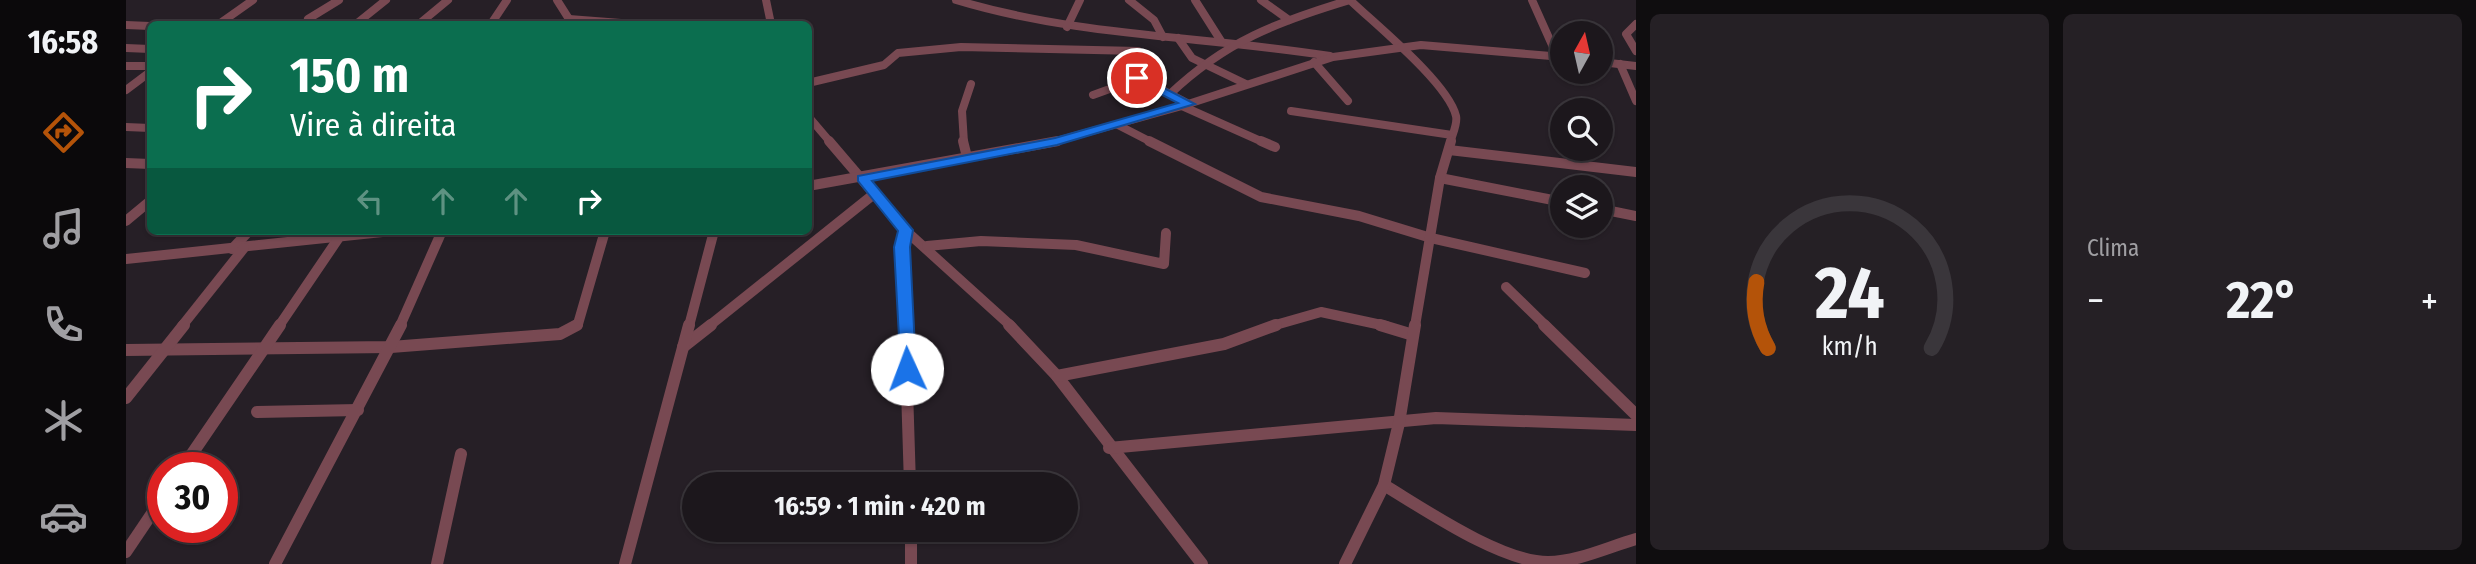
<!DOCTYPE html>
<html lang="pt">
<meta charset="utf-8">
<style>
body{margin:0;font-family:"Fira Sans Condensed",sans-serif;background:#252025;color:#f1f3f6;height:100vh;display:flex;flex-direction:column;font-size:26px;white-space:nowrap}
*{box-sizing:border-box;margin:0}
p{font-size:23px;color:#a09fa3}
.icon{flex:none;width:38px;height:38px;fill:none;stroke:currentColor;stroke-width:2;stroke-linecap:round;stroke-linejoin:round}
.map{position:relative;flex:1;overflow:hidden}
.panel{display:flex;flex-direction:column;gap:14px;padding:14px;background:#0f0d0f;width:840px}
.panel>*{flex:none}
.top-card{position:absolute;left:21px;top:21px;width:665px;height:214px;border-radius:10px;box-shadow:0 2px 5px #0004,0 0 0 2px #3a363b;background:#0b6e4f;color:#fff;overflow:hidden}
.needle{width:46px;rotate:8deg}
.controls{position:absolute;left:1424px;top:21px;display:grid;gap:14px}
.controls a{display:grid;place-items:center;width:63px;height:63px;border-radius:50%;background:#1c171c;box-shadow:0 2px 5px #0004,0 0 0 2px #3a363b;font-size:35px}
.speed{position:absolute;left:21px;top:452px;display:flex;gap:14px;font-size:35px;font-weight:700;text-align:center}
.speed>*{display:grid;place-content:center;width:91px;height:91px;border-radius:50%;background:#1c171c;box-shadow:0 2px 5px #0004,0 0 0 2px #3a363b;line-height:1}
.speed .limit{border:10px solid #d22;background:#fff;color:#111}
.pin{position:absolute;display:grid;place-items:center;width:60px;height:60px;color:#fff;margin:-30px;border:4px solid #fff;border-radius:50%;box-shadow:0 2px 7px #0007}
.me{position:absolute;width:77px;margin:-38px;rotate:358deg;stroke-linejoin:round;filter:drop-shadow(0 0 5px #0008)}
.turn{display:flex;align-items:center;gap:24px;height:147px;padding:0 28px;font-size:32px}
.turn .icon{width:91px;height:91px;stroke-width:2.5}
.turn b{display:block;font-size:49px;line-height:60px}
.lanes{display:flex;align-items:center;height:66px;padding:0 28px;background:#0003;justify-content:center;gap:35px;direction:ltr}
.lanes .off{opacity:.35}
.big{font-size:52px;font-weight:700;line-height:1.1}
.panel .widget{flex:1;display:flex;flex-direction:column;justify-content:center;gap:10px;min-width:0;padding:0 24px;border-radius:10px;background:#252025}
.panel .dial{align-items:center;gap:0}
.dial svg{height:182px;overflow:visible;fill:none;stroke:#3a363b;stroke-width:7;stroke-linecap:round;text-anchor:middle}
.dial text{fill:#f1f3f6;stroke:none}
.heat{display:flex;justify-content:space-between;align-items:center;font-size:38px;direction:ltr}
.panel .tiles{flex:1;display:grid;gap:14px;grid-template-columns:repeat(2,1fr)}
.trip{position:absolute;left:556px;top:472px;width:396px;height:70px;border-radius:35px;background:#1c171c;box-shadow:0 2px 5px #0004,0 0 0 2px #3a363b;font-weight:700;line-height:70px;text-align:center}
main{display:flex;flex:1;min-height:0}
.tab-bar{display:flex;flex-direction:column;width:126px;justify-content:space-around;align-items:center;background:#0b090b;color:#a09fa3}
.tab-bar .icon{width:49px;height:49px}
.tab-bar .on{color:#b45309}
.tab-bar b{font-size:32px;color:#f1f3f6}
.map>svg:first-child{display:block}
</style>
<main>
<nav class="tab-bar">
<b>16:58</b>
<svg class="icon on" aria-label="directions" viewBox="0 0 24 24"><path d="M12 3l9 9-9 9-9-9zM9 14v-3h6M13 9l2 2-2 2"/></svg>
<svg class="icon" aria-label="music" viewBox="0 0 24 24"><path d="M9 18V5l10-2v13"/><circle cx="6" cy="18" r="3"/><circle cx="16" cy="16" r="3"/></svg>
<svg class="icon" aria-label="phone" viewBox="0 0 24 24"><path d="M5 4h4l2 5-3 2q2 4 5 5l2-3 5 2v4C11 20 4 13 5 4z"/></svg>
<svg class="icon" aria-label="climate" viewBox="0 0 24 24"><path d="M12 3v18M4 7l16 10M4 17L20 7"/></svg>
<svg class="icon" aria-label="car" viewBox="0 0 24 24"><path d="M5 17H2v-5l4-1 3-4h7l3 4 3 1v5h-3M9 17h6M6 11h13"/><circle cx="7" cy="17" r="2"/><circle cx="17" cy="17" r="2"/></svg>
</nav>
<div class="map">
<svg width="1510" height="564" viewBox="0 0 1510 564">
<rect width="100%" height="100%" fill="#261f26"/>
<g fill="none" stroke-linecap="round" stroke-linejoin="round">
<!-- street-far2 -->
<g stroke="#784952" stroke-width="8">
<path d="M 431,0 L 443,19 L 442,24"/>
<path d="M 640,0 L 645,24"/>
<path d="M 830,0 C 952,37 1079,36 1204,56"/>
<path d="M 1003,0 L 1028,20 L 1037,37"/>
<path d="M 1069,0 L 1095,41"/>
<path d="M 1135,0 L 1163,20"/>
<path d="M 1224,0 C 1250,25 1322,83 1330,116 C 1332,124 1326,135 1324,143"/>
<path d="M 1406,0 L 1431,56"/>
<path d="M 182,19 L 213,0"/>
<path d="M 443,19 L 508,24"/>
<path d="M 93,24 L 127,0"/>
<path d="M 230,24 L 260,0"/>
<path d="M 293,24 L 322,0"/>
<path d="M 365,24 L 381,0"/>
<path d="M 1510,24 L 1500,34 L 1510,51"/>
<path d="M 0,25 L 24,26"/>
<path d="M 941,27 L 954,0"/>
<path d="M 1052,38 L 1066,58 L 1120,84"/>
<path d="M 0,48 L 24,49"/>
<path d="M 1188,62 L 1222,101"/>
<path d="M 1475,62 L 1510,66"/>
<path d="M 1494,64 L 1510,101"/>
<path d="M 0,66 L 24,66"/>
<path d="M 682,83 L 758,65 L 772,53 L 835,47 L 1012,51"/>
<path d="M 0,90 L 24,72"/>
<path d="M 1044,94 C 1100,41 1151,22 1224,0"/>
<path d="M 967,95 L 1014,78 L 1063,104"/>
<path d="M 1056,106 L 1139,143"/>
<path d="M 1165,111 L 1326,135"/>
<path d="M 682,116 L 705,143"/>
<path d="M 992,125 L 1027,143"/>
<path d="M 0,127 L 24,128"/>
<path d="M 838,143 L 836,111 L 845,84"/>
<path d="M 923,143 L 1056,106 L 1207,57 L 1295,45 L 1437,57"/>
</g>
<!-- street-far1 -->
<g stroke="#784952" stroke-width="10">
<path d="M 703,141 L 779,230 L 885,326"/>
<path d="M 837,141 L 841,157"/>
<path d="M 1023,141 L 1135,197 L 1233,216 L 1305,238 L 1459,273"/>
<path d="M 1135,141 L 1149,147"/>
<path d="M 1323,150 L 1510,172"/>
<path d="M 0,163 L 24,164"/>
<path d="M 1314,178 L 1437,202"/>
<path d="M 682,186 L 932,141"/>
<path d="M 1475,209 L 1510,216"/>
<path d="M 0,221 L 24,201"/>
<path d="M 801,246 L 855,241 L 950,245 L 1038,264 L 1040,233"/>
<path d="M 106,249 L 123,231"/>
<path d="M 0,259 L 266,231"/>
<path d="M 1380,287 L 1420,326"/>
<path d="M 56,326 L 118,248"/>
<path d="M 153,326 L 212,239"/>
<path d="M 274,326 L 316,231"/>
<path d="M 448,326 L 452,324 L 479,231"/>
<path d="M 563,326 L 588,231"/>
<path d="M 583,326 L 748,194"/>
<path d="M 779,326 L 776,247 L 779,230"/>
<path d="M 1146,326 L 1195,312 L 1260,326"/>
<path d="M 1289,326 L 1314,178 L 1325,141"/>
</g>
<!-- street -->
<g stroke="#784952" stroke-width="12">
<path d="M 779,325 L 784,485"/>
<path d="M 883,325 L 931,376 L 1076,564"/>
<path d="M 1254,325 L 1287,335"/>
<path d="M 1418,325 L 1510,415"/>
<path d="M 557,347 L 585,325"/>
<path d="M 0,350 L 265,347 L 434,334 L 451,325"/>
<path d="M 931,376 L 1098,344 L 1150,325"/>
<path d="M 0,398 L 58,325"/>
<path d="M 131,412 L 232,410"/>
<path d="M 983,448 L 1310,418 L 1510,425"/>
<path d="M 57,467 L 154,325"/>
<path d="M 1258,485 C 1298,509 1375,562 1422,562 C 1451,562 1482,547 1510,539"/>
<path d="M 785,530 L 785,564"/>
<path d="M 0,552 L 37,497"/>
<path d="M 149,564 L 275,325"/>
<path d="M 311,564 L 335,454"/>
<path d="M 499,564 L 563,325"/>
<path d="M 1219,564 L 1258,485 L 1273,423 L 1289,325"/>
</g>
</g>
<!-- route -->
<path fill="#1a73e8" stroke="#114b97" stroke-width="2" d="M 1011,74 L 1069,104 L 931,145 L 746,181 L 787,230 L 784,247 L 790,369 L 781,375 L 775,373 L 768,247 L 772,231 L 732,181 L 732,176 L 929,138 L 1052,103 L 1007,80 L 1005,78 Z"/>
</svg>
<div class="controls">
<a><svg class="needle" viewBox="-14 -14 28 28"><path d="M0-13l5 13h-10z" fill="#e53935"/><path d="M0 13l5-13h-10z" fill="#a09fa3"/></svg></a>
<a><svg class="icon" aria-label="search" viewBox="0 0 24 24"><circle cx="10" cy="10" r="6"/><path d="M15 15l6 6"/></svg></a>
<a><svg class="icon" aria-label="layers" viewBox="0 0 24 24"><path d="M12 4l9 5-9 5-9-5zM3 14l9 5 9-5"/></svg></a>
</div>
<div class="speed"><div class="limit">30</div></div>
<div class="pin" style="left:1011px;top:78px;background:#d93025"><svg class="icon" aria-label="arrive" viewBox="0 0 24 24"><path d="M6 21V4h12l-3 4 3 4H6"/></svg></div>
<svg class="me" style="left:781px;top:369px" viewBox="-20 -20 40 40"><circle r="19" fill="#fff"/><path d="M0-13L10 11 0 6-10 11z" fill="#1a73e8"/></svg>
<div class="trip">16:59 · 1 min · 420 m</div>
<div class="top-card">
<div class="turn"><svg class="icon" aria-label="right" viewBox="0 0 24 24"><path d="M7 20v-9h11M14 6l5 5-5 5"/></svg><div><b>150 m</b>Vire à direita</div></div>
<div class="lanes"><svg class="icon off" aria-label="left" viewBox="0 0 24 24"><path d="M17 20v-9H6M10 6l-5 5 5 5"/></svg><svg class="icon off" aria-label="ahead" viewBox="0 0 24 24"><path d="M12 20V5M6 11l6-6 6 6"/></svg><svg class="icon off" aria-label="ahead" viewBox="0 0 24 24"><path d="M12 20V5M6 11l6-6 6 6"/></svg><svg class="icon" aria-label="right" viewBox="0 0 24 24"><path d="M7 20v-9h11M14 6l5 5-5 5"/></svg></div>
</div>
</div>
<section class="panel">
<div class="tiles">
<div class="widget dial"><svg viewBox="0 0 100 80">
<path d="M14 69A42 42 0 1 1 86 69"/>
<path d="M14 69A42 42 0 0 1 9 40" stroke="#b45309"/>
<text x="50" y="56" font-size="32" font-weight="700">24</text>
<text x="50" y="72" font-size="11">km/h</text>
</svg></div>
<div class="widget"><p>Clima</p>
<div class="heat"><a>−</a><b class="big">22°</b><a>+</a></div>
</div>
</div>
</section>
</main>
